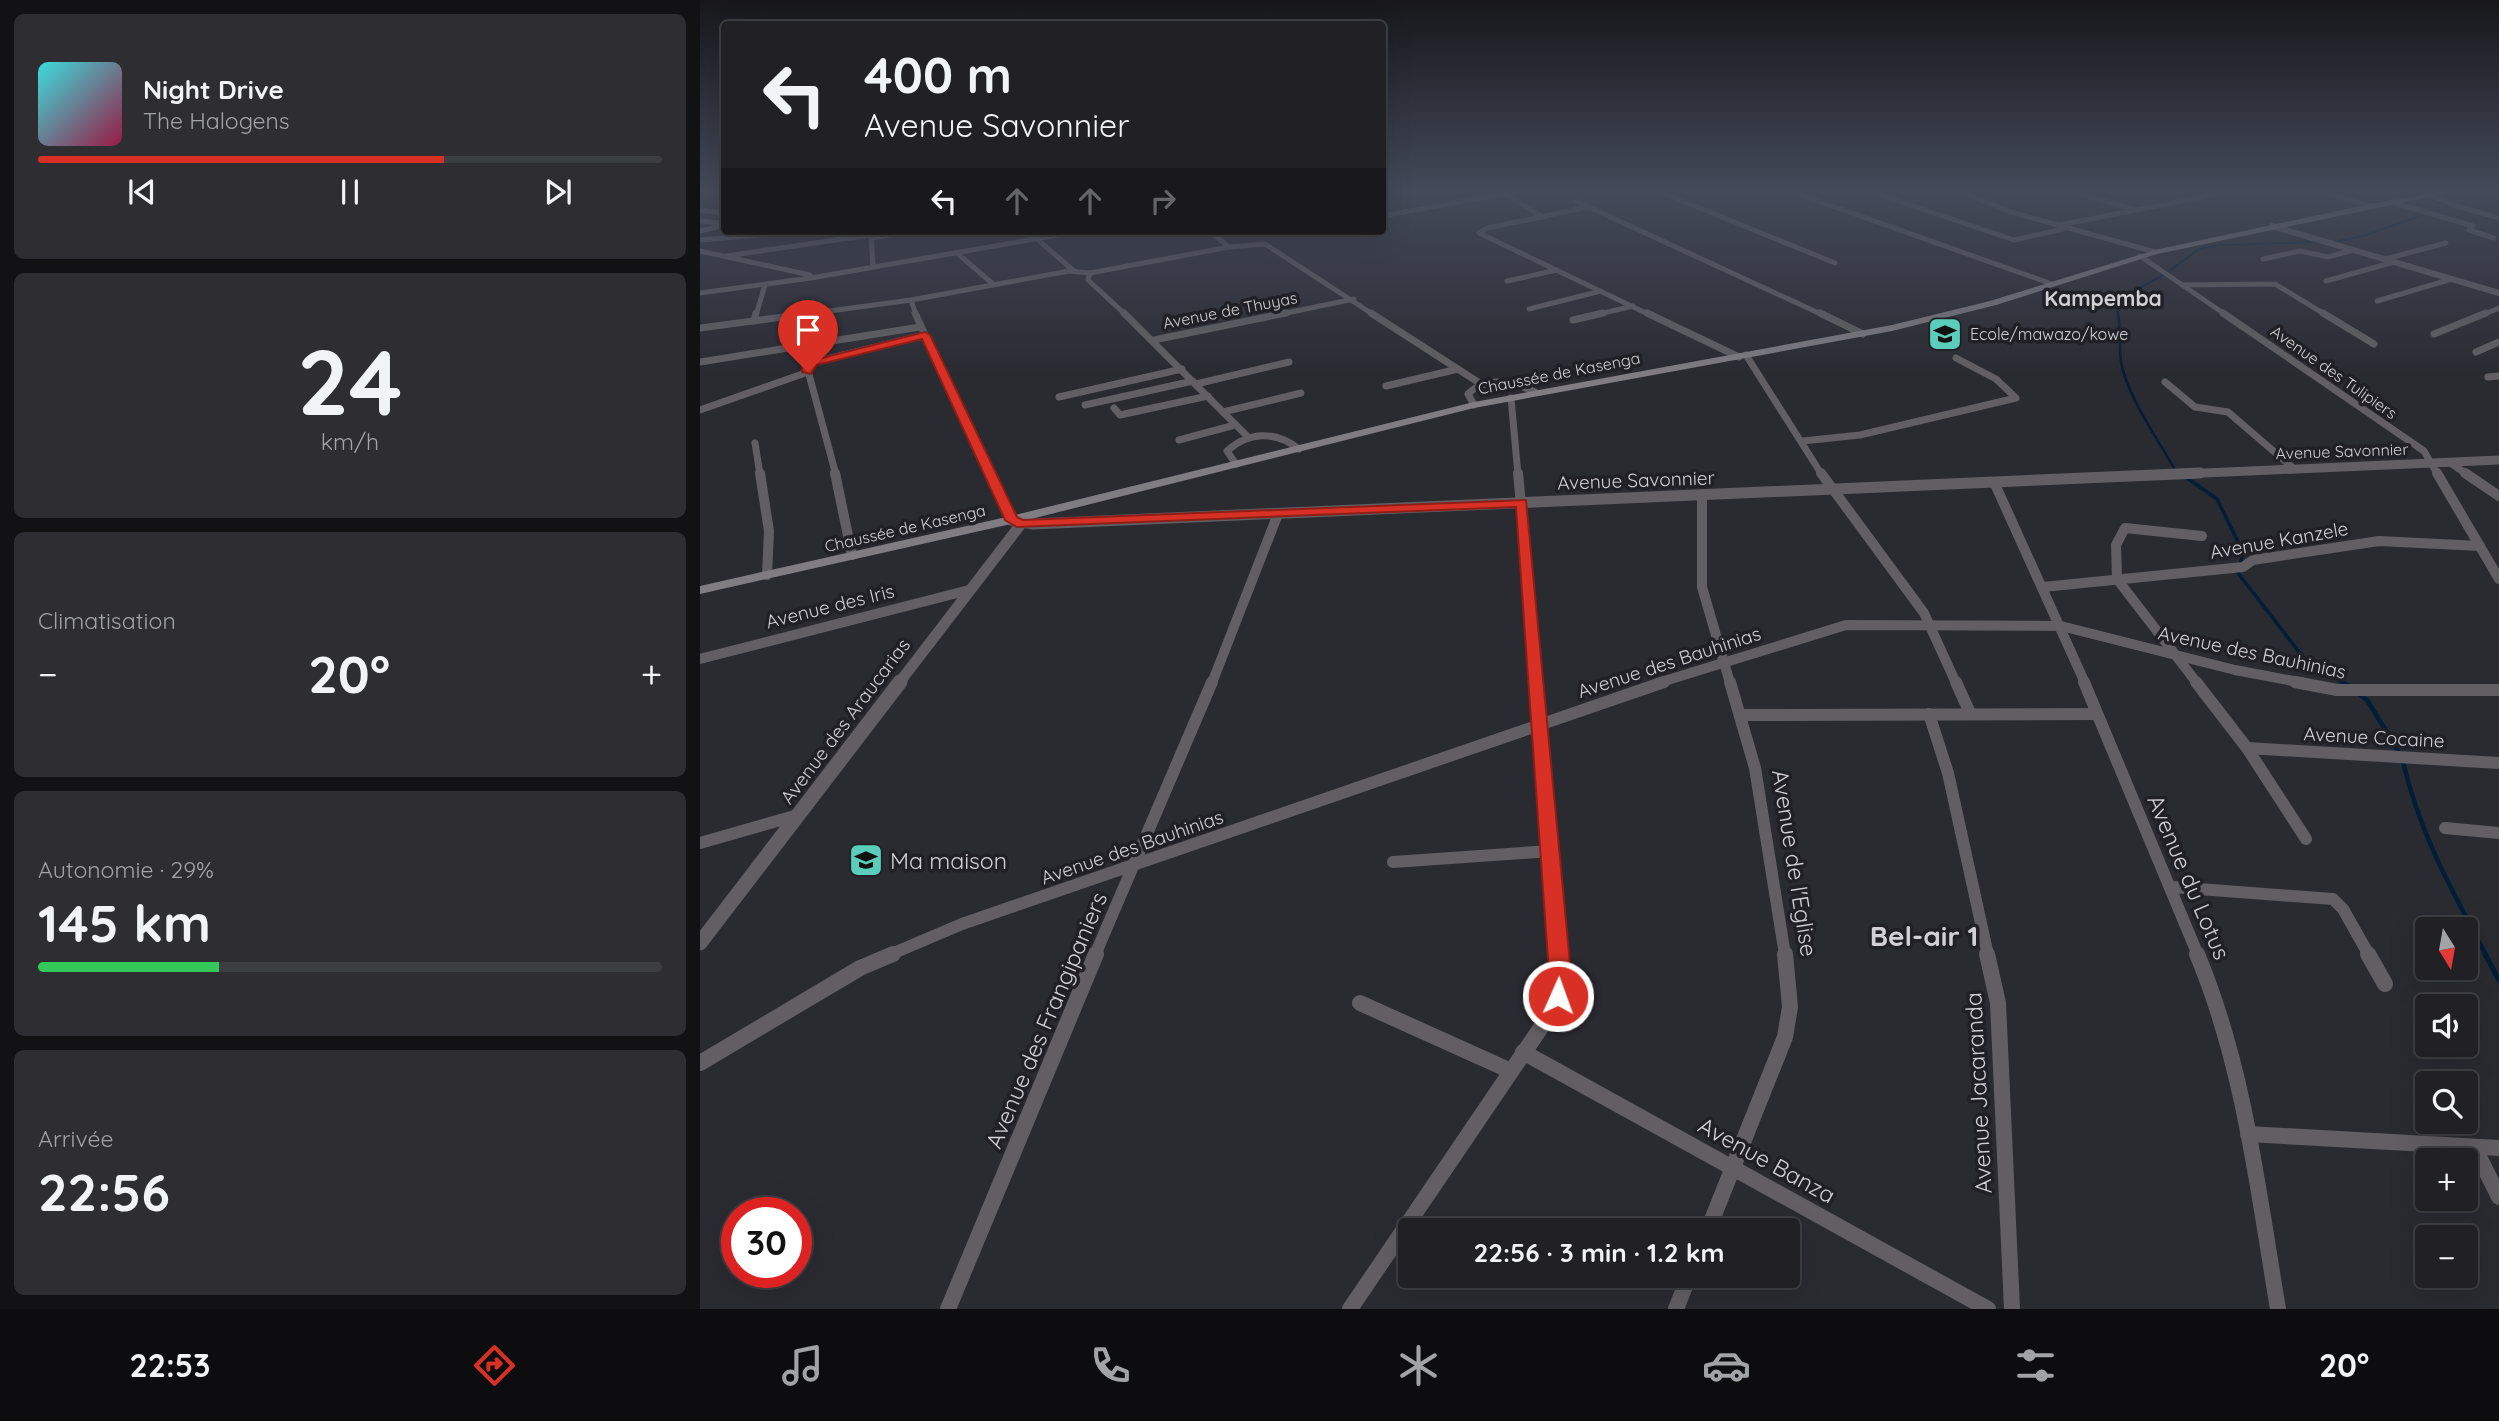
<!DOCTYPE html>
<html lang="fr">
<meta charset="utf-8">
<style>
body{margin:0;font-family:Quicksand,sans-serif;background:#2d2d32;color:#f1f3f6;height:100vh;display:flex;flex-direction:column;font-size:26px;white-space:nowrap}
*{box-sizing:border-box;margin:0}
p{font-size:23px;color:#a2a3a7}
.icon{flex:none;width:38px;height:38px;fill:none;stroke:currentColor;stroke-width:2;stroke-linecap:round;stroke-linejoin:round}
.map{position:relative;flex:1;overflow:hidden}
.drawer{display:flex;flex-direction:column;gap:14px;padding:14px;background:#121214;width:700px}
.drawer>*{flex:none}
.guide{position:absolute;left:21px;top:21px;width:665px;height:214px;border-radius:7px;box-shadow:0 7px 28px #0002,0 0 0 2px #3d3e42;background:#202025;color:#f1f3f6;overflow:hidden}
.needle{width:46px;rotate:169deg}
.tools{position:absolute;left:1715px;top:917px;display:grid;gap:14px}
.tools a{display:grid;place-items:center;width:63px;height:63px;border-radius:7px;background:#202025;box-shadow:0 7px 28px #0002,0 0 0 2px #3d3e42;font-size:35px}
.speed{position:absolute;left:21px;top:1197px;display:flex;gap:14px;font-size:35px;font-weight:700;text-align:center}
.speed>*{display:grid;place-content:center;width:91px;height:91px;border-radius:50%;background:#202025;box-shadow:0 7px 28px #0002,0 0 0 2px #3d3e42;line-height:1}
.speed .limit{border:10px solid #d22;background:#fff;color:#111}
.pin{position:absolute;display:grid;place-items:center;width:60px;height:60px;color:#fff;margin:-72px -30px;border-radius:50% 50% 50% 0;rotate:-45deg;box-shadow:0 0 7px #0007}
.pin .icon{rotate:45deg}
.me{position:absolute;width:77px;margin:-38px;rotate:2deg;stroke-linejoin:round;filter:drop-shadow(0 0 5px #0008)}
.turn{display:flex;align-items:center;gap:24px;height:147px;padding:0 28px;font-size:32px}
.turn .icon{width:91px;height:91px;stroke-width:2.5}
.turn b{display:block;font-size:49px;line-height:60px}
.lanes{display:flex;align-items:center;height:66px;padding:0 28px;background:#0003;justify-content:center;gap:35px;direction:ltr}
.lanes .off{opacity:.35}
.big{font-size:52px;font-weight:800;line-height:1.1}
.drawer .widget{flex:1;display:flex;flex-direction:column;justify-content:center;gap:10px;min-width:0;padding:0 24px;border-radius:10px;background:#2d2d32}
.drawer .dial{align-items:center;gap:0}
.dial b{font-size:91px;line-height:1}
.song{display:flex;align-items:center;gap:21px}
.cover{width:84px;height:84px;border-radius:10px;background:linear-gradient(135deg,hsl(180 70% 55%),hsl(340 70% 35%))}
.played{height:7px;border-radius:4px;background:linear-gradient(90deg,#d93025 65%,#3d3e42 65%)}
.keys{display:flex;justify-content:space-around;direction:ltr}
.heat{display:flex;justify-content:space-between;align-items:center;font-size:38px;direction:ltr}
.charge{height:10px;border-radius:5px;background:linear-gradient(90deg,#34c759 29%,#3d3e42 0)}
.trip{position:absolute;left:698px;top:1218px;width:402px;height:70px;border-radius:7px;background:#202025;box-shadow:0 7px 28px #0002,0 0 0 2px #3d3e42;font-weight:800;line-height:70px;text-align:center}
.menu{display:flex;height:112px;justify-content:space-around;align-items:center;background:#0d0d0f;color:#a2a3a7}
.menu .icon{width:49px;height:49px}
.menu .on{color:#d93025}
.menu b{font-size:32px;color:#f1f3f6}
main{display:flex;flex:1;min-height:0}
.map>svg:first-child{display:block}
</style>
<main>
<section class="drawer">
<div class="widget">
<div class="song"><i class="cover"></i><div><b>Night Drive</b><p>The Halogens</p></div></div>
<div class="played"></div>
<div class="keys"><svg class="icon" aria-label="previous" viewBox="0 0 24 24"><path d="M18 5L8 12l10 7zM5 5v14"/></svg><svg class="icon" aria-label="pause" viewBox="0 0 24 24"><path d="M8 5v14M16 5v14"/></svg><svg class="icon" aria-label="next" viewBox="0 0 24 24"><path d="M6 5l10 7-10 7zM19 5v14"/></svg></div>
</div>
<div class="widget dial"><b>24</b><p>km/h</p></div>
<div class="widget"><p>Climatisation</p>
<div class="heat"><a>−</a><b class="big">20°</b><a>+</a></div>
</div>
<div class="widget"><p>Autonomie · 29%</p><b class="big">145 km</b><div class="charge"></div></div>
<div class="widget"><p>Arrivée</p><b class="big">22:56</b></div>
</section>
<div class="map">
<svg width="1799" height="1309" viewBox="0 0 1799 1309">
<rect width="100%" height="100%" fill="#2a2a31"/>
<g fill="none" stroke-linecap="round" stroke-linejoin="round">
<!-- stream-far4 -->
<g stroke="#001e37" stroke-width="2">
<path d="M 1702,191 L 1799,221"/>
<path d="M 1734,213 L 1746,207"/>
<path d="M 1634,242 L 1663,236 L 1726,214"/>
<path d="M 1418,315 L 1416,302 L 1468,272 L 1499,249 L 1519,245 L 1619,242"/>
</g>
<!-- stream-far3 -->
<path stroke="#001e37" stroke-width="2.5" d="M 1418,313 C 1421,329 1419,346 1421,362 C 1427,396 1458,439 1475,470"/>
<!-- stream-far2 -->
<path stroke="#001e37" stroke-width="3.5" d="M 1484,476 L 1517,499 L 1543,552 L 1538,573 L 1606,661 L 1645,683"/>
<!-- stream-far1 -->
<g stroke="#001e37" stroke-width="4.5">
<path d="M 1642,682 L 1649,686"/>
<path d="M 1660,695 L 1667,700 L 1701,755"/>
<path d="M 1703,762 C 1721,837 1751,888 1786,955"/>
</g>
<!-- stream -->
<path stroke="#001e37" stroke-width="5" d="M 1785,954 L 1799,980"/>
<!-- minor-far4 -->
<g stroke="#615f63" stroke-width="5">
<path d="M 958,191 L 1135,263"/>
<path d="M 1090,191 L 1352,284"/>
<path d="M 1169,191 L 1314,240 L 1363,229"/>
<path d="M 1259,191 L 1311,212 L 1455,252"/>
<path d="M 1370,191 L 1433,209"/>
<path d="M 1620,191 L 1670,206"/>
<path d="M 1721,191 L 1756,206 L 1799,218"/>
<path d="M 805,194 L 843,217"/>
<path d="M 876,201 L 1123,315"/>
<path d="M 1691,202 L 1773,226 L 1769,230 L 1794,238"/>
<path d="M 889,207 L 787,228 L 779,233 L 950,315"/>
<path d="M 0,210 L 24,213"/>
<path d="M 682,216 L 819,191"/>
<path d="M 0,221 L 18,223"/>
<path d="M 1360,225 L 1532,191"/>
<path d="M 0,231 L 24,225"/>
<path d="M 171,231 L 173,267"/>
<path d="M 509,231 L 529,247"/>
<path d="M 171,238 L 216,231"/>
<path d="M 337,239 L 374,271"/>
<path d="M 0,240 L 80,233"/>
<path d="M 0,251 L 110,275"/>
<path d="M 257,253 L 293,284"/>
<path d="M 26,256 L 170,235"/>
<path d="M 1440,256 L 1526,315"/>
<path d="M 1563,259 L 1600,251 L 1628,257 L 1654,250"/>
<path d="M 1685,259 L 1746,243"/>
<path d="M 390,273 L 388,280 L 426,315"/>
<path d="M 807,281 L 857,270"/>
<path d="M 1626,281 L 1694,262"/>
<path d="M 1483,285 L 1575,284 L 1626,315"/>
<path d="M 0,293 L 111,278 L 381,231"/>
<path d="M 211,300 L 216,315"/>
<path d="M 1677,301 L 1752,279"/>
<path d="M 829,309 L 901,291"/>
<path d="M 56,315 L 65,285"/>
<path d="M 100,315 L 211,300 L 369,271 L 390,273 L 529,247 L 565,244 L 674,315"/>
<path d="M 577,315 L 654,299"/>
<path d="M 895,315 L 933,306"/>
<path d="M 1782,315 L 1799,308"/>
</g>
<!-- minor-far3 -->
<g stroke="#615f63" stroke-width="7">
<path d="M 215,313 L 290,475"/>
<path d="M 424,313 L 548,437"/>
<path d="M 671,313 L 781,384"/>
<path d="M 947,313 L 1039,357"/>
<path d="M 1120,313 L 1163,334"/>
<path d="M 1523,313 L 1724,451 L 1738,475"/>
<path d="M 1623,313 L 1674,344"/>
<path d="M 873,320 L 903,313"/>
<path d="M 54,321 L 56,313"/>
<path d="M 0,328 L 113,313"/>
<path d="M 1734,334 L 1786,313"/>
<path d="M 454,340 L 586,313"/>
<path d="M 1776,352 L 1799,342"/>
<path d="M 1046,355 L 1122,475"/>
<path d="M 0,362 L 220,327"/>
<path d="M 1788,377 L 1799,376"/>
<path d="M 1465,382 L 1495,407 L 1528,412 L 1593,468"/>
<path d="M 496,384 L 589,362"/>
<path d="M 686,386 L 758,369"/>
<path d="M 359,397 L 482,369"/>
<path d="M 811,398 L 818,475"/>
<path d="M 385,405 L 493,381"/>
<path d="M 774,405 L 768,394 C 787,375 813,382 835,392"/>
<path d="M 414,408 L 420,415 L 508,396"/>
<path d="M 0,410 L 108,372"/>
<path d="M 523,412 L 601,393"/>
<path d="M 479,440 L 535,425"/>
<path d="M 1103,441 L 1160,435 L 1316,398 L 1296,379 L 1256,358"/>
<path d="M 55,443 L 60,475"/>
<path d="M 1749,462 L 1768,475"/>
<path d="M 536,464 L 527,451 C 549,431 576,431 599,449"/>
<path d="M 136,475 L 107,367 L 119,361 L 225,335"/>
</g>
<!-- minor-far2 -->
<g stroke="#615f63" stroke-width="10">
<path d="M 60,473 L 69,531 L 67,575"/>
<path d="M 135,473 L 152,555"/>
<path d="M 289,473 L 311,520"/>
<path d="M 818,473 L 838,683"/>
<path d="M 1121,473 L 1224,613 L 1256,683"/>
<path d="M 1737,473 L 1799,579"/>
<path d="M 1765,473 L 1799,496"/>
<path d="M 1294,482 L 1385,683"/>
<path d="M 1002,495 L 1002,587 L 1030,683"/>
<path d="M 1343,587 L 1543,567 L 1553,560 L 1679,541 L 1780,546"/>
<path d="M 0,659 L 269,590"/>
<path d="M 512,683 L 578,514"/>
<path d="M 958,683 L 1146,625 L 1361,626 L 1535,670 L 1604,683"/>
<path d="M 1497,683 L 1417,579 L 1416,545 L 1425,528 L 1502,536"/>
</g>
<!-- minor-far1 -->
<g stroke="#615f63" stroke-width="12">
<path d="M 838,682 L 858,955"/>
<path d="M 1030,682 L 1055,768 L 1085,955"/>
<path d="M 1256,682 L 1270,713"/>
<path d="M 1384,682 L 1498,955"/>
<path d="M 1496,682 L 1547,748 L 1606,839"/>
<path d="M 1595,682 L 1637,690 L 1799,690"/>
<path d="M 1229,714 L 1248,773 L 1288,955"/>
<path d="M 1042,715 L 1396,714"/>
<path d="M 1547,748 L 1799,763"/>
<path d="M 1745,828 L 1799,833"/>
<path d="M 0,843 L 98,815"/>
<path d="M 693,862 L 851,851"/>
<path d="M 1472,887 L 1633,899 L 1643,909 L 1669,955"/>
<path d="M 189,955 L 262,924 L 964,682"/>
<path d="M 395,955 L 512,682"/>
</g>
<!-- minor -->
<g stroke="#615f63" stroke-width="16">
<path d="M 1287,954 L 1298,1003 L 1312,1309"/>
<path d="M 1497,954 C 1544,1066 1558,1190 1578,1309"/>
<path d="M 1668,954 L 1685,984"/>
<path d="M 660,1003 L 811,1071"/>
<path d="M 823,1052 L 1288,1309"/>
<path d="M 0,1063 L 160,968 L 193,954"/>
<path d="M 1548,1134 L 1799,1148"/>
<path d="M 1774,1147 L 1799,1197"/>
<path d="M 1008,1230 L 1085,1037 L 1090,1007 L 1085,954"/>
<path d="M 248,1309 L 396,954"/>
<path d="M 650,1309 L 848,1017 L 860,985 L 858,954"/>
<path d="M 976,1309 L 989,1276"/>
</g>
<!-- tertiary-far3 -->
<path stroke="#615f63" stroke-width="6" d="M 1572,226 L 1799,293"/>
<!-- tertiary-far2 -->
<path stroke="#615f63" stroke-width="9" d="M 1460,475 L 1799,460"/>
<!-- tertiary-far1 -->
<g stroke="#615f63" stroke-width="11">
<path d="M 311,520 L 333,524 L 1500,473"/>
<path d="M 199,683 L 321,524"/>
</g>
<!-- tertiary -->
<path stroke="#615f63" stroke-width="15" d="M 0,943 L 200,682"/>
<!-- secondary -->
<path fill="#7f7c82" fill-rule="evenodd" d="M 1744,191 L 1759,191 L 1457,254 L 1296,305 L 1192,331 L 774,408 L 311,524 L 0,594 L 0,586 L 311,516 L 774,402 L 1192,325 L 1290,301 L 1455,250 L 1670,204 Z"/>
</g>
<!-- sky -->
<linearGradient id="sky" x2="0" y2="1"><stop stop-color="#17171b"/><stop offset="0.51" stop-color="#444a5a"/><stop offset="1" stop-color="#444a5a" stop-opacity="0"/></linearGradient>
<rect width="1799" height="374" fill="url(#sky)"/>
<!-- route -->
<path fill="#d93025" stroke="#8d1f18" stroke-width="2" d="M 225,332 L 230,335 L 317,517 L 323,520 L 826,500 L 871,974 L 866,1003 L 858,1006 L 850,1003 L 847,996 L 849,974 L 816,507 L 317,527 L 305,520 L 222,339 L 117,365 L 111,374 L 102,372 L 102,367 L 110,361 Z"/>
<!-- icons -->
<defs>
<g id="school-square" transform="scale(1.75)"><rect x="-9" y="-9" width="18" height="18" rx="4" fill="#5bcebb" stroke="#212027"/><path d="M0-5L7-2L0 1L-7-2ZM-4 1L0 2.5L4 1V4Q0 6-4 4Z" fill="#111"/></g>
</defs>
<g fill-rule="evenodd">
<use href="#school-square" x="1245" y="334"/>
<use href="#school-square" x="166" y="860"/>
</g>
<g text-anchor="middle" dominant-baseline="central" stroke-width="7" stroke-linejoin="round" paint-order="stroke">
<!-- far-street labels -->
<g font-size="16" fill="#d1d0d5" stroke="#212027">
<text transform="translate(530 310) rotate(-11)">Avenue de Thuyas</text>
<text transform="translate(1634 372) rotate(35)">Avenue des Tulipiers</text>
<text transform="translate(859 373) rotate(-11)">Chaussée de Kasenga</text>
<text transform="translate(1642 451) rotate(-2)">Avenue Savonnier</text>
<text transform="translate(205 528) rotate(-13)">Chaussée de Kasenga</text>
</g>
<!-- far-poi labels -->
<g font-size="16" fill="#d1d0d5" stroke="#212027" text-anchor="start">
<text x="1270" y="334">Ecole/mawazo/kowe</text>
</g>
<!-- street labels -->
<g font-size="19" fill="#d1d0d5" stroke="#212027">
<text transform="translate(936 480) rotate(-2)">Avenue Savonnier</text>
<text transform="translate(1579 540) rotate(-10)">Avenue Kanzele</text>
<text transform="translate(130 606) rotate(-14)">Avenue des Iris</text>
<text transform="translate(1552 652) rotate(12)">Avenue des Bauhinias</text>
<text transform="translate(969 662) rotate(-18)">Avenue des Bauhinias</text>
<text transform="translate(145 721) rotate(-53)">Avenue des Araucarias</text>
<text transform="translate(1674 737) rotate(3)">Avenue Cocaine</text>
<text transform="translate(432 847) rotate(-19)">Avenue des Bauhinias</text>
</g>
<!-- far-district labels -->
<g font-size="21" font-weight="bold" fill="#d1d0d5" stroke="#212027">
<text x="1403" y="298">Kampemba</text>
</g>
<!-- near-poi labels -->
<g font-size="23" fill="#d1d0d5" stroke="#212027" text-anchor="start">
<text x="190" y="860">Ma maison</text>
</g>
<!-- near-street labels -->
<g font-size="23" fill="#d1d0d5" stroke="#212027">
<text transform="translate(1095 863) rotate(81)">Avenue de l'Eglise</text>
<text transform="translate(1489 877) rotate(67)">Avenue du Lotus</text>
<text transform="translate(346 1020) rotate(-67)">Avenue des Frangipaniers</text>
<text transform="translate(1278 1093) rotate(-93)">Avenue Jacaranda</text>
<text transform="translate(1067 1160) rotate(29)">Avenue Banza</text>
</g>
<!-- near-quarter labels -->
<g font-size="28" font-weight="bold" fill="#d1d0d5" stroke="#212027">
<text x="1224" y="935">Bel-air 1</text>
</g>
</g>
</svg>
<div class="tools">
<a><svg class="needle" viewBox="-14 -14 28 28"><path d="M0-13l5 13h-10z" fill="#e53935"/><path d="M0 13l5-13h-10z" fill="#a2a3a7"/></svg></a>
<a><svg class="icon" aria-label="sound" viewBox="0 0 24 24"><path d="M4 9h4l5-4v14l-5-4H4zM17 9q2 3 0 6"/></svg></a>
<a><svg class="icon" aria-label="search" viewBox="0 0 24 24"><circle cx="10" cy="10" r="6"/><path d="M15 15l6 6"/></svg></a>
<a>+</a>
<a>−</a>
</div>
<div class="speed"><div class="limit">30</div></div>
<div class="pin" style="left:108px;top:372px;background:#d93025"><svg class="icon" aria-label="arrive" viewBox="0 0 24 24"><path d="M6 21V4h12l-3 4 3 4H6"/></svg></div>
<svg class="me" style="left:858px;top:996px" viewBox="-20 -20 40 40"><circle r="17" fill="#d93025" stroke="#fff" stroke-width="3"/><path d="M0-11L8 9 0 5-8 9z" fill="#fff"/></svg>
<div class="trip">22:56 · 3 min · 1.2 km</div>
<div class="guide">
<div class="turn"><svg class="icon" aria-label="left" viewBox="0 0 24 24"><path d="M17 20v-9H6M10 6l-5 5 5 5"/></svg><div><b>400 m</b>Avenue Savonnier</div></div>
<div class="lanes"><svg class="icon" aria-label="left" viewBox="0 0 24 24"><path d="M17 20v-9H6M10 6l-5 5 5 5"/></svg><svg class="icon off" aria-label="ahead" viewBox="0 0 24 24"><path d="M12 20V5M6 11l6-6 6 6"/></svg><svg class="icon off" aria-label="ahead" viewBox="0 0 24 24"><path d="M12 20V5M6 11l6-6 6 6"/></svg><svg class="icon off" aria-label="right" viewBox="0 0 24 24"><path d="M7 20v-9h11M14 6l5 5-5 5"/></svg></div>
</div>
</div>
</main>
<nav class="menu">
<b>22:53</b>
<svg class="icon on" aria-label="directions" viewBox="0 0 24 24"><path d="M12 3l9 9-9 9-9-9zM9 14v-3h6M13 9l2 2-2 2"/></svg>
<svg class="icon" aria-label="music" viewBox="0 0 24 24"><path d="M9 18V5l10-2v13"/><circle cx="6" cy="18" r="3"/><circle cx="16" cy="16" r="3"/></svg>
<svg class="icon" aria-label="phone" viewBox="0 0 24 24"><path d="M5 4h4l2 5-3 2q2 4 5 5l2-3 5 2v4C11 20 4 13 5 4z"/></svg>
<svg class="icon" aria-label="climate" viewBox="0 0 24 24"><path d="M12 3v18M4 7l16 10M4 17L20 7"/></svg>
<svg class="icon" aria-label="car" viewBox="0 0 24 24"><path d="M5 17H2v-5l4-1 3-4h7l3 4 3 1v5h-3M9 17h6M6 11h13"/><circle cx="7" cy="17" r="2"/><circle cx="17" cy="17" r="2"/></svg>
<svg class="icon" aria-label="filters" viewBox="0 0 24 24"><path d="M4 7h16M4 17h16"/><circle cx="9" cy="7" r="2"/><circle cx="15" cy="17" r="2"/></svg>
<b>20°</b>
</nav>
